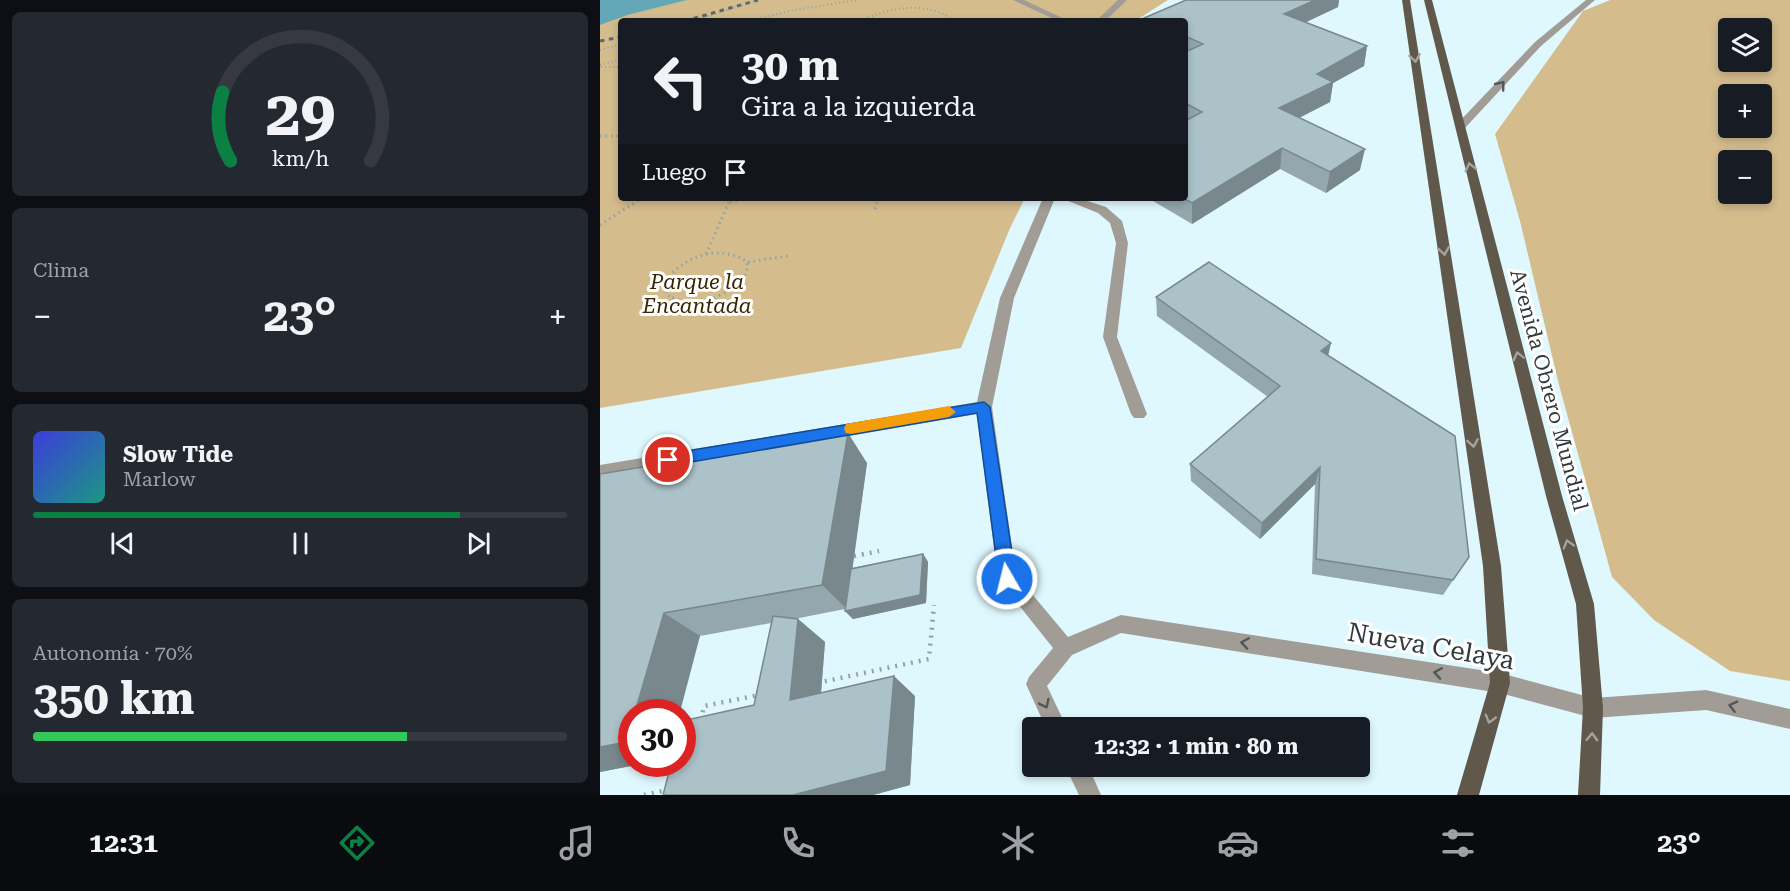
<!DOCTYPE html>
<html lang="es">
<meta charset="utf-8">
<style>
body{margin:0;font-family:"Roboto Serif",serif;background:#242831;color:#f1f3f6;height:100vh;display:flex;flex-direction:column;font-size:22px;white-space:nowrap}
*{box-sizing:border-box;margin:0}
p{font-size:20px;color:#9ea1a6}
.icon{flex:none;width:33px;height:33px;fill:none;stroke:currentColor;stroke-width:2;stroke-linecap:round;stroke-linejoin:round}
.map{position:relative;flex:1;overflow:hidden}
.details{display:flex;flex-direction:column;gap:12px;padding:12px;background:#0d0f14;width:600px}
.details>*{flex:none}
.guide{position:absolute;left:18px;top:18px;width:570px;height:183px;border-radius:6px;box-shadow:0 3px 9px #0003;background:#171b24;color:#f1f3f6;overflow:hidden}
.fabs{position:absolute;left:1118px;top:18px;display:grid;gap:12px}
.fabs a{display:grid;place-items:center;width:54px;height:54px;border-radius:6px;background:#171b24;box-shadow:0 3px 9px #0003;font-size:30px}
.speed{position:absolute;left:18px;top:699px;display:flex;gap:12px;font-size:30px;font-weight:700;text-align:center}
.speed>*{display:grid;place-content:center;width:78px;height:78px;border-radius:50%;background:#171b24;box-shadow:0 3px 9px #0003;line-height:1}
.speed .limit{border:9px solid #d22;background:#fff;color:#111}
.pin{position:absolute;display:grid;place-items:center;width:51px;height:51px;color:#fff;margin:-26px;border:3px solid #fff;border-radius:50%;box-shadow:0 2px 6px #0007}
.me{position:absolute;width:66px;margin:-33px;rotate:352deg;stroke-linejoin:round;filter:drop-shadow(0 0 4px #0008)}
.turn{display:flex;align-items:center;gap:21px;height:126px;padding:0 24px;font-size:27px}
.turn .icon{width:78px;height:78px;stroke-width:2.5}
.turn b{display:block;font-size:42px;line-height:51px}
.then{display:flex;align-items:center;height:57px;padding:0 24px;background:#0003;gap:12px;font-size:22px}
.big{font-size:45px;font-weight:700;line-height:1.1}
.details .card{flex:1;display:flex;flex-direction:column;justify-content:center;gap:9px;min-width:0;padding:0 21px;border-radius:9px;background:#242831}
.details .dial{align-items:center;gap:0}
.dial svg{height:156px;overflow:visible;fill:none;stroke:#363941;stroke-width:7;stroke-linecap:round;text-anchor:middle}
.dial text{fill:#f1f3f6;stroke:none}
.song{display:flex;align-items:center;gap:18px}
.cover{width:72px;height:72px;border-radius:9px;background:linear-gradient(135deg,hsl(240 70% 55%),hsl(170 70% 35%))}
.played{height:6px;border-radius:3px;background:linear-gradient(90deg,#0b8043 80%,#363941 80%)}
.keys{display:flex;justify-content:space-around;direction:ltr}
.heat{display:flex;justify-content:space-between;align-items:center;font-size:33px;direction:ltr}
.charge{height:9px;border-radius:4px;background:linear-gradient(90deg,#34c759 70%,#363941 0)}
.trip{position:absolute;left:422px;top:717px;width:348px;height:60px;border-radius:6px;background:#171b24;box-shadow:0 3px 9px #0003;font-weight:700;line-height:60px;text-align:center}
.dock{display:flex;height:96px;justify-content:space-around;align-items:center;background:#090b0e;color:#9ea1a6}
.dock .icon{width:42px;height:42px}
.dock .on{color:#0b8043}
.dock b{font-size:27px;color:#f1f3f6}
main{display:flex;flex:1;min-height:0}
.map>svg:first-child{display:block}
</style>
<main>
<section class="details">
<div class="card dial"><svg viewBox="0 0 100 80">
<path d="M14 69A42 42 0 1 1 86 69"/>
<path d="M14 69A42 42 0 0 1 10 34" stroke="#0b8043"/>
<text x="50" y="56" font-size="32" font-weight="700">29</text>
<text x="50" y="72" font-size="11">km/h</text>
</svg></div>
<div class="card"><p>Clima</p>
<div class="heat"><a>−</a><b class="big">23°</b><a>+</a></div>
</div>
<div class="card">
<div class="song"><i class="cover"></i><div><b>Slow Tide</b><p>Marlow</p></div></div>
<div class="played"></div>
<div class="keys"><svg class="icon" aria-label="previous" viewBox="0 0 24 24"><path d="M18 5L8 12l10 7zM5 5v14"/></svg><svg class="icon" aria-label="pause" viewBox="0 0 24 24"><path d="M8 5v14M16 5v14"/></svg><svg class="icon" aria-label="next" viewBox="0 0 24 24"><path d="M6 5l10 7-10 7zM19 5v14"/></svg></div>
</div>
<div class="card"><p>Autonomía · 70%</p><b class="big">350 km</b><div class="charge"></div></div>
</section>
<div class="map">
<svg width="1190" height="795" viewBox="0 0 1190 795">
<rect width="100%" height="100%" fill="#dff8fe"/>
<!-- green -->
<g fill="#d4bc8d" fill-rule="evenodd">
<path d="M 0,0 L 568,0 L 535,21 L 21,21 L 21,198 L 425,198 L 410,228 L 361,348 L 0,408 Z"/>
<path d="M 1010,0 L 1190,0 L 1190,681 L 1130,671 L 1054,620 L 1012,577 L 959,385 L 920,221 L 895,134 L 983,11 ZM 1161,28 L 1161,62 L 1128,62 L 1128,28 ZM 1161,94 L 1161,128 L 1128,128 L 1128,94 ZM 1161,160 L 1161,194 L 1128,194 L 1128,160 Z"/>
</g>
<!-- water -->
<path fill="#64a8b8" d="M 0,0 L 87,0 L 27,15 L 0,25 Z"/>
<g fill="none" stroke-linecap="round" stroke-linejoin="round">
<!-- path-far3 -->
<g stroke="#91a3a8" stroke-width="2" stroke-dasharray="1 3" stroke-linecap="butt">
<path d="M 92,21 L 158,0"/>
<path d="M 149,21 L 189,11 L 256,0"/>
<path d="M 261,21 C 289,7 328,0 354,21"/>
<path d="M 0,50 L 21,44"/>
<path d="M 0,65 L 21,59"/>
<path d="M 1,67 L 21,67"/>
</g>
<!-- path-far2 -->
<g stroke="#91a3a8" stroke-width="3" stroke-dasharray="1.5 4" stroke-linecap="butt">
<path d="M 0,136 L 21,136"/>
<path d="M 131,198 L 129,202 L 150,198"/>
<path d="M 275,209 L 278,198"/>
<path d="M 0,225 L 42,198"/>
<path d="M 106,254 L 129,202"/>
<path d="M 148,262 L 188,256"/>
<path d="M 74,300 L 66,293 L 67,280 C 84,255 122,244 147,262 C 150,282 125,293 109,300"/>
</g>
<!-- path-far1 -->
<path stroke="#91a3a8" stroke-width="4" stroke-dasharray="1.5 4.5" stroke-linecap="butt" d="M 72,298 L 86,303 L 113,298"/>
<!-- path -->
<g stroke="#91a3a8" stroke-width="4.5" stroke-dasharray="2 6" stroke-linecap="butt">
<path d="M 254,556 L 279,551"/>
<path d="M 217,683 L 329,659 L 334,605"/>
<path d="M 101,720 L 104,706 L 159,695"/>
<path d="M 44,795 L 67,790"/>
</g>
<!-- minor -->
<g fill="#a19d96" fill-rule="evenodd">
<path d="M 413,0 L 424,0 L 469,21 L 458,21 Z"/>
<path d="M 518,0 L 527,0 L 505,21 L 496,21 Z"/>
<path d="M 986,0 L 995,0 L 941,46 L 864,129 L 856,129 L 856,125 L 935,42 Z"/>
<path d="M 443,198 L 455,198 L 414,298 L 392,407 L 416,575 L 468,637 L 521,615 L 900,673 L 993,698 L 1106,690 L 1190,709 L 1190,729 L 1106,710 L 993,718 L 900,693 L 521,633 L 472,655 L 447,686 L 467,728 L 446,728 L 426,684 L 429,677 L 453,648 L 398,579 L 377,414 L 0,479 L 0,465 L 377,402 L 400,298 Z"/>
<path d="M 461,198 L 478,198 L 506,207 L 522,221 L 528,243 L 517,337 L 547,414 L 544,418 L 534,418 L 531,414 L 503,337 L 516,243 L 510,223 L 498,213 Z"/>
<path d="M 465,766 L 488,766 L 501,795 L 479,795 Z"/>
</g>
<!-- major -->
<g fill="#5f584b" fill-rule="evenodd">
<path d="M 802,0 L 810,0 L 901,566 L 910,683 L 879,795 L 857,795 L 890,683 L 883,566 Z"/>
<path d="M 824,0 L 832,0 L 962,496 L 994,604 L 1003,708 L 1000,795 L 978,795 L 983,708 L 976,604 L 946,496 Z"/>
</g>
<!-- rail -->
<g stroke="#5d6b6e" stroke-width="3" stroke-dasharray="4.5 4.5" stroke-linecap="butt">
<path d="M 85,21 L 158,0"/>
<path d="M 0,41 L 21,37"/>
</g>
</g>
<!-- wall -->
<g fill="#93a7ac">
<path d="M 586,0 L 739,0 L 738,7 L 706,22 L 767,46 L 764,66 L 733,83 L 730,102 L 699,118 L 760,170 L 726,193 L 680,169 L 592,224 L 548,198 L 585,198 L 585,21 L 544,21 L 544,18 Z"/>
<path d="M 556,297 L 728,356 L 869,557 L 843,595 L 712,574 L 715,484 L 660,539 L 591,481 L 590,464 L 668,397 L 557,316 Z"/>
<path d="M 267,463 L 252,568 L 323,554 L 328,562 L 326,603 L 253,619 L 245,611 L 245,609 L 194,619 L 198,619 L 225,642 L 221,693 L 315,696 L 310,785 L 273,795 L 63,795 L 154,705 L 171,623 L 100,636 L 41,764 L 0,772 L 0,474 Z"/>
</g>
<!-- shaded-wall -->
<g fill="#78888c">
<path d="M 715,0 L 739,0 L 738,7 L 683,33 L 684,14 Z"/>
<path d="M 767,46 L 764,66 L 733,83 L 730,102 L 677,129 L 679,108 L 717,74 Z"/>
<path d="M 682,148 L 680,169 L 592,224 L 592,203 Z"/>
<path d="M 765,149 L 760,170 L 726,193 L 730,172 Z"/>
<path d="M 731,343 L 727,361 L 721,351 Z"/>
<path d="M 248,433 L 267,463 L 247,609 L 222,585 Z"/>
<path d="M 720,467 L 715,484 L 660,539 L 662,523 Z"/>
<path d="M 323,554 L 328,562 L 326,603 L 253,619 L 245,611 Z"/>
<path d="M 64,613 L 100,636 L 80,712 L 35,712 Z"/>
<path d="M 198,619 L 225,642 L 219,718 L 190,700 Z"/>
<path d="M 294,676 L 315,696 L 310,785 L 273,795 L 193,795 Z"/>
<path d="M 32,724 L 32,764 L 41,764 L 0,772 L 0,747 Z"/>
</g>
<!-- building -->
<g fill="#abc2c8" stroke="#78888c" stroke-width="1.5">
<path d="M 586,0 L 715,0 L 684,14 L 767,46 L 717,74 L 733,82 L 679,108 L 765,149 L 730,172 L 682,148 L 592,203 L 583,198 L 585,198 L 585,121 L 602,112 L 585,103 L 585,52 L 603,44 L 585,36 L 585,21 L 551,21 L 544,18 Z"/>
<path d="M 609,262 L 731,343 L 721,351 L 855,436 L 869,557 L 853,580 L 716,559 L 720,467 L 662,523 L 590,464 L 680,386 L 556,297 Z"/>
<path d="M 248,433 L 222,585 L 64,613 L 35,712 L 32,712 L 32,724 L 26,742 L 0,747 L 0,474 Z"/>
<path d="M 323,554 L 320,595 L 245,611 L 251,569 Z"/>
<path d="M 173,616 L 198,619 L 190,700 L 294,676 L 286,771 L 193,795 L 63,795 L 71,764 L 82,764 L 82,721 L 154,705 Z"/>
</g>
<!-- one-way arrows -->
<defs><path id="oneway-chevron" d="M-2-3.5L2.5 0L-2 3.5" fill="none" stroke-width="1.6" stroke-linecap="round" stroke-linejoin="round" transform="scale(1.5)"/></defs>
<g stroke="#a7a39c">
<use href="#oneway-chevron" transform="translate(815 58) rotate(81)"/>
<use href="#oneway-chevron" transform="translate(870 167) rotate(-104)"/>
<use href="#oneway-chevron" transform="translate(844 251) rotate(81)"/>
<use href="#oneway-chevron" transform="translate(918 356) rotate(-104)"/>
<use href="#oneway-chevron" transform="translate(873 443) rotate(81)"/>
<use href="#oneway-chevron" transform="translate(968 544) rotate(-106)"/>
<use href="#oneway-chevron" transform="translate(890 719) rotate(106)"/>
<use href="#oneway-chevron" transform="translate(992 737) rotate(-88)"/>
</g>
<g stroke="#525857">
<use href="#oneway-chevron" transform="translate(901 85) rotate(-51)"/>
<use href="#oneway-chevron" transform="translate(645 643) rotate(-171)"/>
<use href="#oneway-chevron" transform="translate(838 673) rotate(-171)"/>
<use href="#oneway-chevron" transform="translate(445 704) rotate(64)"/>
<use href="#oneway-chevron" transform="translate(1133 706) rotate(-166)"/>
</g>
<!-- route -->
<path fill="#1a73e8" stroke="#114b97" stroke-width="1.5" d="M 384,402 L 390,407 L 416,579 L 413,584 L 407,586 L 402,584 L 399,579 L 377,413 L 68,466 L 63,464 L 61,460 L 63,456 L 68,454 Z"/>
<!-- slow -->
<path fill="#f59e0b" d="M 349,406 L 356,412 L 349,417 L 251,434 L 246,433 L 244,429 L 246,424 L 251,423 Z"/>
<g text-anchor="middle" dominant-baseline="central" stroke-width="6" stroke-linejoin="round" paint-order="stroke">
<!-- park labels -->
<g font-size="21" font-style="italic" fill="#382600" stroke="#fff">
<text x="97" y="282">Parque la<tspan x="97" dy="24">Encantada</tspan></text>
</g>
<!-- street labels -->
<g font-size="21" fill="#303a3c" stroke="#fff">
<text transform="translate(949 390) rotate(75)">Avenida Obrero Mundial</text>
</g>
<!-- near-street labels -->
<g font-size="26" fill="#303a3c" stroke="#fff">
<text transform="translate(831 646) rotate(10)">Nueva Celaya</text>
</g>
</g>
</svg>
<div class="fabs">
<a><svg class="icon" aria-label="layers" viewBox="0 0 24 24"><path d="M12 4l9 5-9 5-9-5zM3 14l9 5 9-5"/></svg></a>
<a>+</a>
<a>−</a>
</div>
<div class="speed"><div class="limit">30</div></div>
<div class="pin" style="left:68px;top:460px;background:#d93025"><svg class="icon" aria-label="arrive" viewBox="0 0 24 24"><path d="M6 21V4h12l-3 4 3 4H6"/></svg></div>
<svg class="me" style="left:407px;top:579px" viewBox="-20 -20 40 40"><circle r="17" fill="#1a73e8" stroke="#fff" stroke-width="3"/><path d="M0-11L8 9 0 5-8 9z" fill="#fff"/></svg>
<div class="trip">12:32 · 1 min · 80 m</div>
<div class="guide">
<div class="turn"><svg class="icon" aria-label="left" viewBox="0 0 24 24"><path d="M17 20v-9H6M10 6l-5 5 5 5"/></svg><div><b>30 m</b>Gira a la izquierda</div></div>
<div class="then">Luego<svg class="icon" aria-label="arrive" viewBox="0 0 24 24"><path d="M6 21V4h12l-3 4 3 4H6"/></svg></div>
</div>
</div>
</main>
<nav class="dock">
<b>12:31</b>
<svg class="icon on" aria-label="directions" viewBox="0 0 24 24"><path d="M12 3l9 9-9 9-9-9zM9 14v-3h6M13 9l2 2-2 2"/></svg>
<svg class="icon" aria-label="music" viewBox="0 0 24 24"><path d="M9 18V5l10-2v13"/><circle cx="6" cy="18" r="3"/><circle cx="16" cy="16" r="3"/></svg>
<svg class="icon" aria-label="phone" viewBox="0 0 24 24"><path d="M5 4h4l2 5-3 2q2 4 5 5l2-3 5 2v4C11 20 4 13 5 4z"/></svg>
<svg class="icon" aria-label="climate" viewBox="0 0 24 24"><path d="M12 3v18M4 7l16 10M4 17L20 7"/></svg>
<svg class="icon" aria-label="car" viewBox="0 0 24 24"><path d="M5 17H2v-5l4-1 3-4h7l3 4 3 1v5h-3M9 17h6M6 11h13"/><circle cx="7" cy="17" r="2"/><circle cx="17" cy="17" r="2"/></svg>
<svg class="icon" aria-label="filters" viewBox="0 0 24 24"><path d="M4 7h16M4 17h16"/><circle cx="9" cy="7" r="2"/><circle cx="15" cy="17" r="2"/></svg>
<b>23°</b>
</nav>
